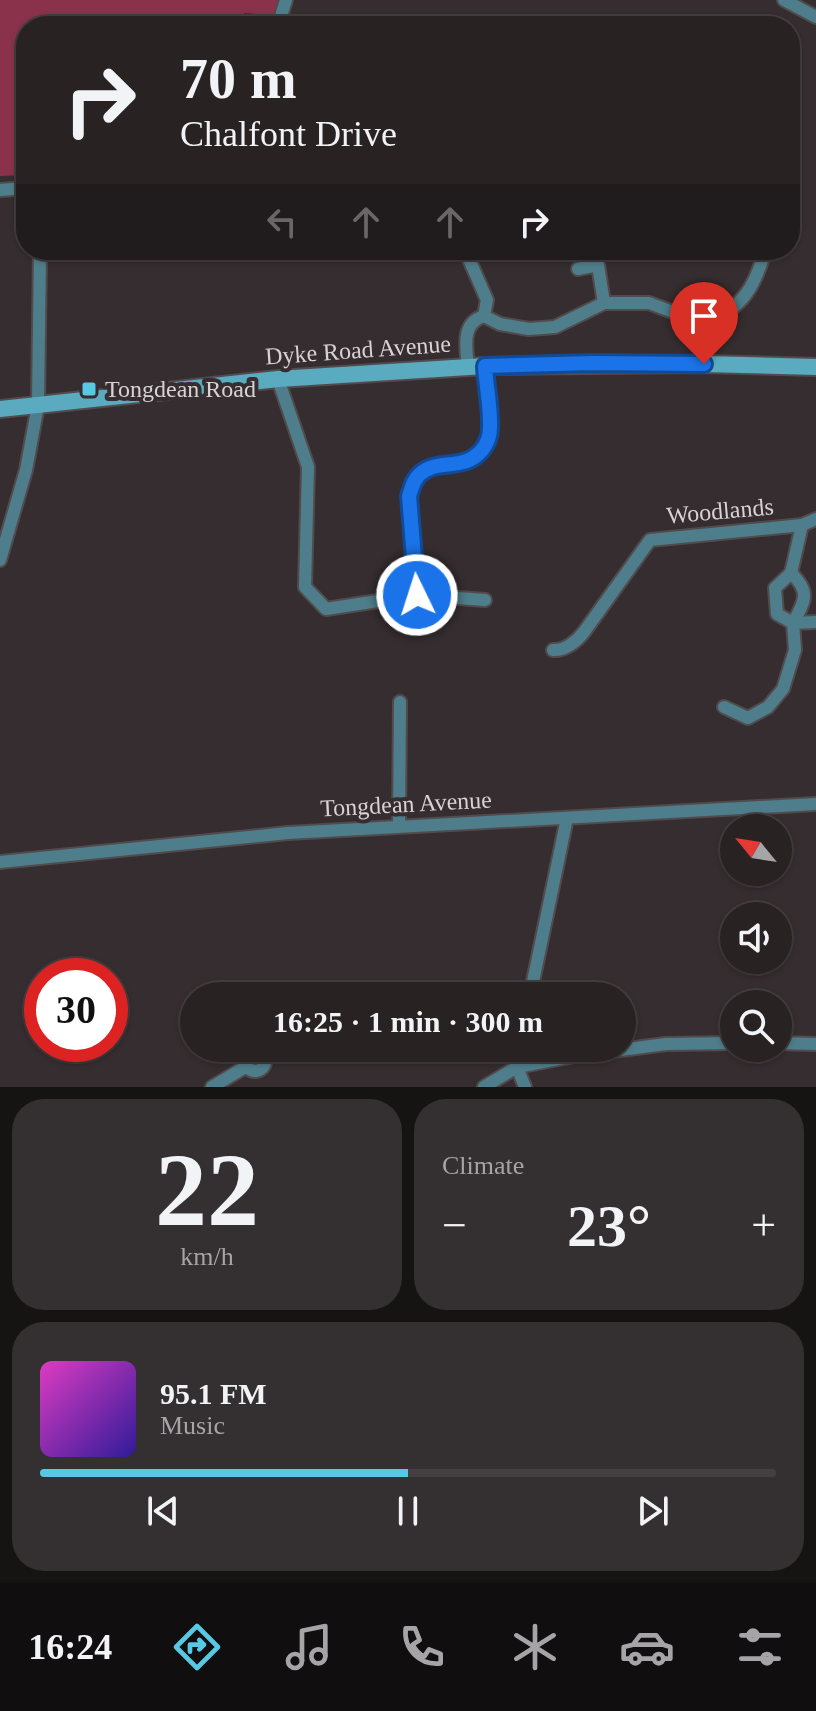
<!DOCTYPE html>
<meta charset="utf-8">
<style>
body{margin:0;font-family:"Times New Roman",serif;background:#342f30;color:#f1f3f6;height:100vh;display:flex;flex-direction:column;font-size:30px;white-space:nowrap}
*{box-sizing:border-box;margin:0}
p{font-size:26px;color:#a5a4a6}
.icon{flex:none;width:44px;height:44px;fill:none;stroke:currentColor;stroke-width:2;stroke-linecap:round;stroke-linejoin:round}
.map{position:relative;height:1087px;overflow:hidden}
.drawer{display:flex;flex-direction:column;gap:12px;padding:12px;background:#161313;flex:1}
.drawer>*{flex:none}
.guide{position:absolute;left:16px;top:16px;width:784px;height:244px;border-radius:32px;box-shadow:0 2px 6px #0004,0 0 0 2px #443f41;background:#282223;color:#f1f3f6;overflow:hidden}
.needle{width:52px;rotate:300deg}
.controls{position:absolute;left:720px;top:814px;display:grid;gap:16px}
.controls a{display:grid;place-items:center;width:72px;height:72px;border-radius:50%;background:#282223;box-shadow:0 2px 6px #0004,0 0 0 2px #443f41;font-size:40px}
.speed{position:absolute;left:24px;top:958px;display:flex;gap:16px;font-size:40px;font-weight:700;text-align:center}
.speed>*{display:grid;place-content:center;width:104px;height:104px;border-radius:50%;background:#282223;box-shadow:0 2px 6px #0004,0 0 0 2px #443f41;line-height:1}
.speed .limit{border:12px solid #d22;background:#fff;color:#111}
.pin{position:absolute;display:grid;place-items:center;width:68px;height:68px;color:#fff;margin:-82px -34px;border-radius:50% 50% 50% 0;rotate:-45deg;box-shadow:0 0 8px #0007}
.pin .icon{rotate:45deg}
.me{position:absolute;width:88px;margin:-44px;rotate:356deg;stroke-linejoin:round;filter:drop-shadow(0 0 6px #0008)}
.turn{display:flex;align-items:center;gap:28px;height:168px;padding:0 32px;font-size:36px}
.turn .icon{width:104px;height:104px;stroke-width:2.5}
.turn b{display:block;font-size:56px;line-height:68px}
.lanes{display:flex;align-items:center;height:76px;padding:0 32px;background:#0003;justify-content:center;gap:40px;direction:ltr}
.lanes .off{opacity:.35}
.big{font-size:60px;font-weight:800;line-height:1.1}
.drawer .widget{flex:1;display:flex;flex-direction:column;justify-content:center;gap:12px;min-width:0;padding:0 28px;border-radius:32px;background:#342f30}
.drawer .dial{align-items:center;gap:0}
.dial b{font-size:104px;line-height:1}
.song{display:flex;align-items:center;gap:24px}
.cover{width:96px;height:96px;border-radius:12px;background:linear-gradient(135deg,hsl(310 70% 55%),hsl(250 70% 35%))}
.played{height:8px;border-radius:4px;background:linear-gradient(90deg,#58c9e4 50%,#443f41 50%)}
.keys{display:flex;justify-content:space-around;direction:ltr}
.heat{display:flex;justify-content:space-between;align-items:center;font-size:44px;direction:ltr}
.drawer .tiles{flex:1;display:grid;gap:12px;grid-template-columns:1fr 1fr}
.widget:last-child{grid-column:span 2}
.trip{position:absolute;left:180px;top:982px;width:456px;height:80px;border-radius:40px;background:#282223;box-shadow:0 2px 6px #0004,0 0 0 2px #443f41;font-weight:800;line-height:80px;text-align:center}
.tabs{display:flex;height:128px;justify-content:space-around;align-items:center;background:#100e0e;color:#a5a4a6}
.tabs .icon{width:56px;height:56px}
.tabs .selected{color:#58c9e4}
.tabs b{font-size:36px;color:#f1f3f6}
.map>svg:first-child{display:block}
</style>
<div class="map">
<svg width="816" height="1087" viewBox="0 0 816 1087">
<rect width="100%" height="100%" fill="#352d2f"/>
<!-- forest -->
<path fill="#8a314b" d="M 0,0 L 281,0 L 276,16 L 245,13 L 233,26 L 26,26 L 26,175 L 0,176 Z"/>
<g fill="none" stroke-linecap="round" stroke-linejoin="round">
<!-- street casing -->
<g stroke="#524b4d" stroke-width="16">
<g id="street">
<path d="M 784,0 L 816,17"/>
<path d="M 278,26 L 286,0"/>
<path d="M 0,190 L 26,188"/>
<path d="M 465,250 L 487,300 L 484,316 C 461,323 466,347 468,367"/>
<path d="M 578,269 L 598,265 L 604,303"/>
<path d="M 484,316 L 500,324 L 529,329 L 555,327 L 604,303 L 649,303 L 705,324 C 742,308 755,288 765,250"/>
<path d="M 704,364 L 705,324"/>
<path d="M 278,379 L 308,467 L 305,587 L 326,609 L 417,595 L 409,496 C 424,442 478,487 489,434 C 493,417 486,385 485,366"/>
<path d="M 0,560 L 26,470 L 38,405 L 40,250"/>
<path d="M 791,573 C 811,592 805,601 793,623"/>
<path d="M 417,595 L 485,600"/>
<path d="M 793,623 L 777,614 L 775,588 L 791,573 L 802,525 L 816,519"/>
<path d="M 793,623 L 816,622"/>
<path d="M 553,650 C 565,651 577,641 584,632 L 650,540 L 802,525"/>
<path d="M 724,707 L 748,718 L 768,707 L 783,689 L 795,650 L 793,623"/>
<path d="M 399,826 L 400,702"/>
<path d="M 0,862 L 288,833 L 816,804"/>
<path d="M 530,996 L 567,818"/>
<path d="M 778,1043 L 816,1044"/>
<path d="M 520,1048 L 517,1067 L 525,1087"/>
<circle cx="255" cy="1061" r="10"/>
<path d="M 212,1087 L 247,1066"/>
<path d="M 484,1087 L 517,1067 L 574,1056 L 666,1044 L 734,1043"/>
</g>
</g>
<!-- secondary casing -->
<g stroke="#524b4d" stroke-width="20">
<path id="secondary" d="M 0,409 L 278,379 L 485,366 L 704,364 L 816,367"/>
</g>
<!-- street -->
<use href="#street" stroke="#4e7e8b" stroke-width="12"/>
<!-- secondary -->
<use href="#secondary" stroke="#5aabbf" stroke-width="16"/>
</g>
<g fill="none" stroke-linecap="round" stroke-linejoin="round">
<!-- route casing -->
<g stroke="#114b97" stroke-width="20">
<path id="route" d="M 417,595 L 409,496 C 412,488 413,480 420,474 C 437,458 464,472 482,450 C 487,444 490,436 490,428 C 491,408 486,386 485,366 L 593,363 L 704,364"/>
</g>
<!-- route -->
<use href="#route" stroke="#1a73e8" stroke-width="14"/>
</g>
<!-- markers -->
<rect fill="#58c9e4" stroke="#352d2f" stroke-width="3" x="81" y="381" width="16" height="16" rx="4"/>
<g text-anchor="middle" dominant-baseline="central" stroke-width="8" stroke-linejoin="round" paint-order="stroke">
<!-- street labels -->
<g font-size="24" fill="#d7d2d3" stroke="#352d2f">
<text transform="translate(358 350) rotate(-4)">Dyke Road Avenue</text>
<text transform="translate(720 511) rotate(-5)">Woodlands</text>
<text transform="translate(406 804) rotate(-3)">Tongdean Avenue</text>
</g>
<!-- poi labels -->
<g font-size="24" fill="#d7d2d3" stroke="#352d2f" text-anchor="start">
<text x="105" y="389">Tongdean Road</text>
</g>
</g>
</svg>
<div class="controls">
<a><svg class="needle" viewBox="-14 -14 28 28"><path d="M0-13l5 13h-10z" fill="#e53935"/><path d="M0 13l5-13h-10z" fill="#a5a4a6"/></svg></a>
<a><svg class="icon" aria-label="sound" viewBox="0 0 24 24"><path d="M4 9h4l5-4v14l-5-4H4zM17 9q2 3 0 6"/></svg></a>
<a><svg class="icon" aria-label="search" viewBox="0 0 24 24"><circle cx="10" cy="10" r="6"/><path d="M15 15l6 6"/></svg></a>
</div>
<div class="speed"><div class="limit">30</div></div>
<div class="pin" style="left:704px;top:364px;background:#d93025"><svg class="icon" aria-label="arrive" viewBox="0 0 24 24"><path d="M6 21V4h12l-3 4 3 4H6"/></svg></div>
<svg class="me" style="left:417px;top:595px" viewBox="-20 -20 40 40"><circle r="17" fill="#1a73e8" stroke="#fff" stroke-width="3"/><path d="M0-11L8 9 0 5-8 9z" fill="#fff"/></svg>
<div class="trip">16:25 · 1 min · 300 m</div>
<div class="guide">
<div class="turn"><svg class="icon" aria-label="right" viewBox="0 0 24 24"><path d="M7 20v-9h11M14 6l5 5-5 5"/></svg><div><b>70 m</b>Chalfont Drive</div></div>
<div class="lanes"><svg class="icon off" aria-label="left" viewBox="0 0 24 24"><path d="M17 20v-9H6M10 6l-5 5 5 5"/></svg><svg class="icon off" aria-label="ahead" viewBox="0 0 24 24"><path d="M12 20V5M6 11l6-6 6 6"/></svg><svg class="icon off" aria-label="ahead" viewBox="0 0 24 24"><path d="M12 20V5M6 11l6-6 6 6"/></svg><svg class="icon" aria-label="right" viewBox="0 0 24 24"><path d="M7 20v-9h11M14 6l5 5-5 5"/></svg></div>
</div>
</div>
<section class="drawer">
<div class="tiles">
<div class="widget dial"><b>22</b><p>km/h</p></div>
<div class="widget"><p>Climate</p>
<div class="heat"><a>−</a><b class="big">23°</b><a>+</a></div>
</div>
<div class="widget">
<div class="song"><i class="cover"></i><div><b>95.1 FM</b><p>Music</p></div></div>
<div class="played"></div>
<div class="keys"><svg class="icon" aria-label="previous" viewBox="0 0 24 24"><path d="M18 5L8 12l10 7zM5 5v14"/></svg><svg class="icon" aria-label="pause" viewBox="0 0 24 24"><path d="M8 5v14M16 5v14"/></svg><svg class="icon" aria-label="next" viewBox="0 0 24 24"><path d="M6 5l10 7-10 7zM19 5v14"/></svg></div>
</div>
</div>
</section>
<nav class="tabs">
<b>16:24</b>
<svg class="icon selected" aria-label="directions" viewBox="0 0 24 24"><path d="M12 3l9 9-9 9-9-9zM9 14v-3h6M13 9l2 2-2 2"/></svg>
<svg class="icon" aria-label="music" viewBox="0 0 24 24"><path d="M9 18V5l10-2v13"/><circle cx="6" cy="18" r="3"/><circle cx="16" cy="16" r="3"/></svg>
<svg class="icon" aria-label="phone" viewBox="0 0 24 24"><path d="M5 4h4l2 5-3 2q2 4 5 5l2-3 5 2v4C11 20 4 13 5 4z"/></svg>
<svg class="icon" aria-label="climate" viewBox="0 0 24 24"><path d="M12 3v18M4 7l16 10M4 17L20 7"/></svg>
<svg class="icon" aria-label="car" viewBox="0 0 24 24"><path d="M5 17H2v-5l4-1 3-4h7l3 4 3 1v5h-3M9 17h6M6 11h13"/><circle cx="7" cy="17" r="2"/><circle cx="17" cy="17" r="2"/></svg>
<svg class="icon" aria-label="filters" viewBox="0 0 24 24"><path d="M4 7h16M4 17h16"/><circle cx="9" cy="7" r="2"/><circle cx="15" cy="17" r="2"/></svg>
</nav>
